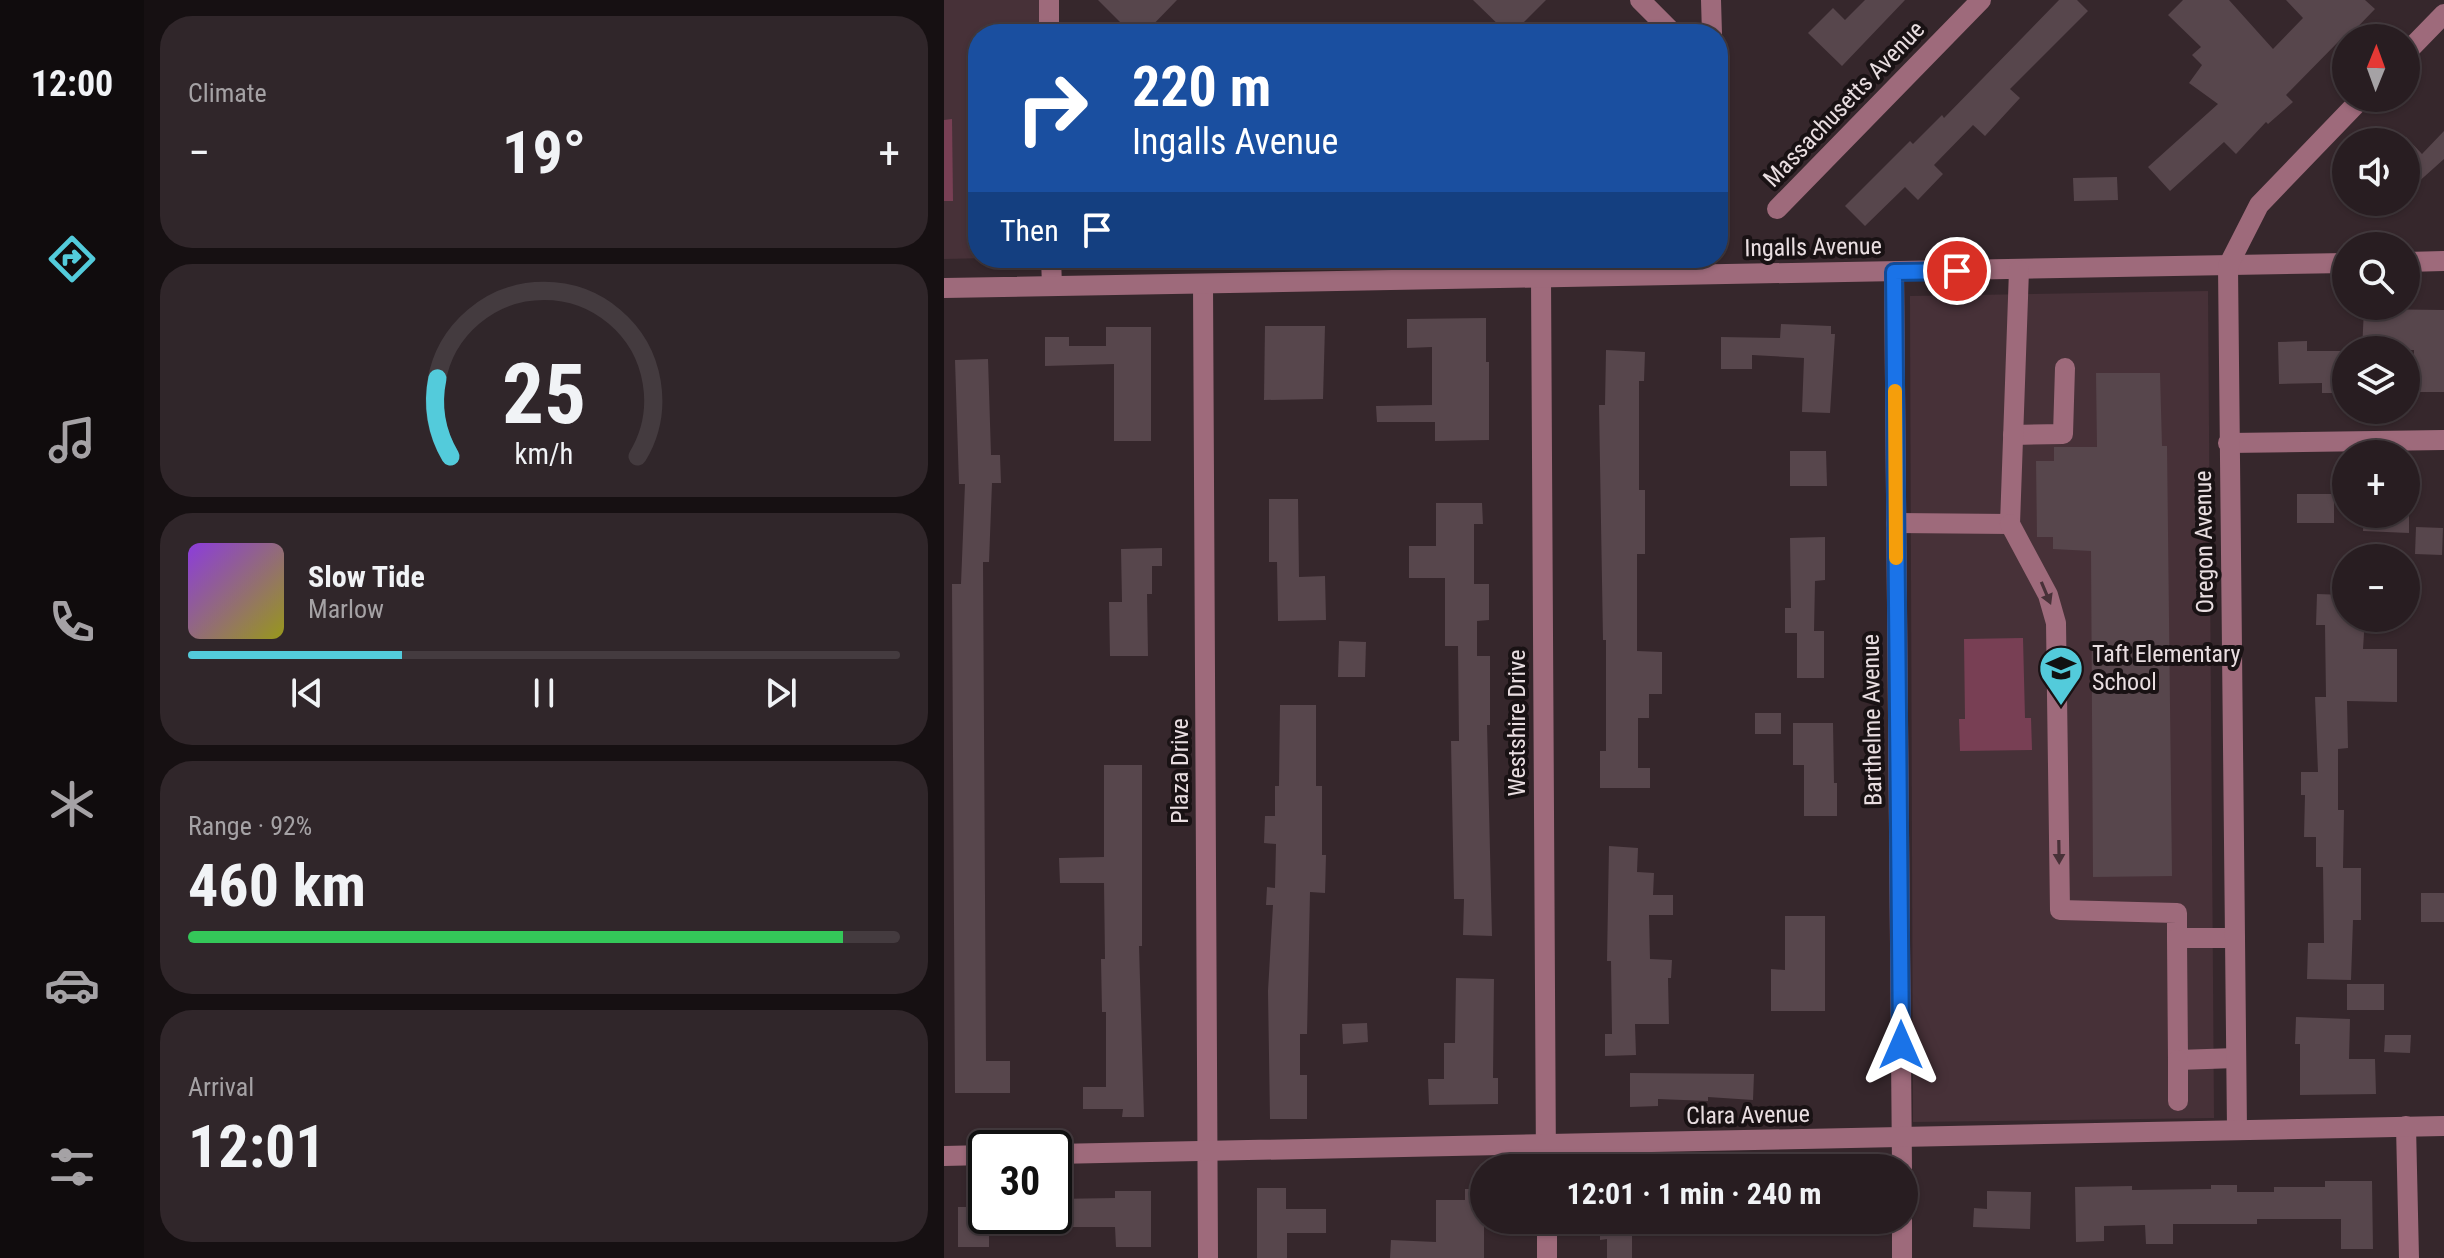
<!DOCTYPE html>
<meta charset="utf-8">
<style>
body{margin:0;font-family:"Roboto Condensed",sans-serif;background:#30262a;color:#f1f3f6;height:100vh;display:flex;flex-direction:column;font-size:30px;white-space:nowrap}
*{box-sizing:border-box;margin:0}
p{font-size:26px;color:#a5a2a5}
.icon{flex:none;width:44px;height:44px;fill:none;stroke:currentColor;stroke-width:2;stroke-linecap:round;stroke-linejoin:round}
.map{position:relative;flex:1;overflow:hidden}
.drawer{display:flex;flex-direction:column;gap:16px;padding:16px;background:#161012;width:800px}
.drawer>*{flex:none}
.guide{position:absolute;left:24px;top:24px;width:760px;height:244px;border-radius:32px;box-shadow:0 2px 6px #0004,0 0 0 2px #443b3f;background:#1a4fa0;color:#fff;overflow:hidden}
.needle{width:52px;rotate:1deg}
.tools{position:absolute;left:1388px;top:24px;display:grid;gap:16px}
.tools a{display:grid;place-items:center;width:88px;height:88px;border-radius:50%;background:#281d21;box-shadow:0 2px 6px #0004,0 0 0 2px #443b3f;font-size:40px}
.speed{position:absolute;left:24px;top:1130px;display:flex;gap:16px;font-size:40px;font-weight:700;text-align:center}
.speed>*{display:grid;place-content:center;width:104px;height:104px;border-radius:50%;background:#281d21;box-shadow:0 2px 6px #0004,0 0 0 2px #443b3f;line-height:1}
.speed .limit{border:4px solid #111;border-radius:12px;background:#fff;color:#111}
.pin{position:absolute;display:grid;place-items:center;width:68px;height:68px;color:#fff;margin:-34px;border:4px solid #fff;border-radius:50%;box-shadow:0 2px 8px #0007}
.me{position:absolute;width:88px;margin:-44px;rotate:0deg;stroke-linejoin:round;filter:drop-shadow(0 0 6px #0008)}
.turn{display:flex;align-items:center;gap:28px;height:168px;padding:0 32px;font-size:36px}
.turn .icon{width:104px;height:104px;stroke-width:2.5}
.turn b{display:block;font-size:56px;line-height:68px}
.then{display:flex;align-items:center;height:76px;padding:0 32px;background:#0003;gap:16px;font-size:30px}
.big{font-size:60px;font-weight:700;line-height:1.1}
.drawer .widget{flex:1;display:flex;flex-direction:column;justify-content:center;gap:12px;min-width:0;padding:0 28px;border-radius:32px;background:#30262a}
.drawer .dial{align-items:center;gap:0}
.dial svg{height:208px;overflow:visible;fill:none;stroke:#443b3f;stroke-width:7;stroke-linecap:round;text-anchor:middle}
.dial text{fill:#f1f3f6;stroke:none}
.song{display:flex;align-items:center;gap:24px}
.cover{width:96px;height:96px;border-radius:12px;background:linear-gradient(135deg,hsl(270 70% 55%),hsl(60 70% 35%))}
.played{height:8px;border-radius:4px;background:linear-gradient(90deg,#53cbdb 30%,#443b3f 30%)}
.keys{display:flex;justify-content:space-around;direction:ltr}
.heat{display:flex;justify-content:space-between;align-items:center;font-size:44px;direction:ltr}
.charge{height:12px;border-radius:6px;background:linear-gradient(90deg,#34c759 92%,#443b3f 0)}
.trip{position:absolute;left:526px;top:1154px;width:448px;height:80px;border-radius:40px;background:#281d21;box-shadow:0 2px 6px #0004,0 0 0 2px #443b3f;font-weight:700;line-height:80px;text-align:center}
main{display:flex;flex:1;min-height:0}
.menu{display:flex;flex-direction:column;width:144px;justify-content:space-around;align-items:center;background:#100c0d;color:#a5a2a5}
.menu .icon{width:56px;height:56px}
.menu .on{color:#53cbdb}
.menu b{font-size:36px;color:#f1f3f6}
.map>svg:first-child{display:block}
</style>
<main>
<nav class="menu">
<b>12:00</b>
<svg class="icon on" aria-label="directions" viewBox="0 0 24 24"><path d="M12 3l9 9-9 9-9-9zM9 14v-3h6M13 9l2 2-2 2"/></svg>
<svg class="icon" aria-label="music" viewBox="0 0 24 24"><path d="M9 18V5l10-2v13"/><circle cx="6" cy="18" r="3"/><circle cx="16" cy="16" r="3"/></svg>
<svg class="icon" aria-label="phone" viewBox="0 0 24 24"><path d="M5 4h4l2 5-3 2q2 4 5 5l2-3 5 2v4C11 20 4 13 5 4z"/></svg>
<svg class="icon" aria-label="climate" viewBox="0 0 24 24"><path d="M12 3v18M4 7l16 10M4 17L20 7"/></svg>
<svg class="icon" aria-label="car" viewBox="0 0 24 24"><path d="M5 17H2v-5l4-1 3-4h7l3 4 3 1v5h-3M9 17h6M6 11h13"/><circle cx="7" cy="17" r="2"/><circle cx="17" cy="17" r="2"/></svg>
<svg class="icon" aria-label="filters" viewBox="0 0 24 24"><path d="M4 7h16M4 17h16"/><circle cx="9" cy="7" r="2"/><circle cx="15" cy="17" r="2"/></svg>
</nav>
<section class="drawer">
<div class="widget"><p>Climate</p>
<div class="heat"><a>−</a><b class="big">19°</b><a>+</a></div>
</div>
<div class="widget dial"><svg viewBox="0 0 100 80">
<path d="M14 69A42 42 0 1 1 86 69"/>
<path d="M14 69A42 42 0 0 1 9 39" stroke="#53cbdb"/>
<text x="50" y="56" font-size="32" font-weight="700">25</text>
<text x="50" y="72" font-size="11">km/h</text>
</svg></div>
<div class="widget">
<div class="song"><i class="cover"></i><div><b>Slow Tide</b><p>Marlow</p></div></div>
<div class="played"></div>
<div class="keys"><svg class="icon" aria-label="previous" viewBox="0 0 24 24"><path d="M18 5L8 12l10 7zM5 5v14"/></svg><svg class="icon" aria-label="pause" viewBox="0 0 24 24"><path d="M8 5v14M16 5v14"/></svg><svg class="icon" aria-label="next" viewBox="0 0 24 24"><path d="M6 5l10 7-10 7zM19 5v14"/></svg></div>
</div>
<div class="widget"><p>Range · 92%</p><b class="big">460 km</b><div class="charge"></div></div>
<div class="widget"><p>Arrival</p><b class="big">12:01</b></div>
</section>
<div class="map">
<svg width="1500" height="1258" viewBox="0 0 1500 1258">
<rect width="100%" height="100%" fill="#36272c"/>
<!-- built -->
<g fill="#473138">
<path d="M 0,0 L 97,0 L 97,34 L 34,34 L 34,258 L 44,258 L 0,259 Z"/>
<path d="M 1264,291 L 1270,1118 L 969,1122 L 966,296 Z"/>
</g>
<!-- green -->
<g fill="#783f54">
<path d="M 8,119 L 9,201 L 0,201 L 0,120 Z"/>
<path d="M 1079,638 L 1081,718 L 1087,718 L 1088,750 L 1016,751 L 1015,719 L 1021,719 L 1020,639 Z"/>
</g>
<!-- building -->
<g fill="#57464c">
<path d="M 154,0 L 233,0 L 200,34 L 188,34 Z"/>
<path d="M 529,0 L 602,0 L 568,34 L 564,34 Z"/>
<path d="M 921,0 L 961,0 L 898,66 L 864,33 L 889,8 L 901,20 Z"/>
<path d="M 1115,0 L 1133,0 L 1144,11 L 1066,89 L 1076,98 L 1041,136 L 1029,125 L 990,165 L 999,174 L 974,200 L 961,187 L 921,226 L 901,206 L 966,141 L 969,144 L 998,115 L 1000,118 Z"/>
<path d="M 1239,0 L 1285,0 L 1329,49 L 1359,18 L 1342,0 L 1421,0 L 1431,9 L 1400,41 L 1398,38 L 1342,95 L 1349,102 L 1324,124 L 1322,122 L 1292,154 L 1280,142 L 1226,191 L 1204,167 L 1274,104 L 1245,83 L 1258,65 L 1248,55 L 1257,47 L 1224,15 Z"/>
<path d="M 1500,131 L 1500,159 L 1462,193 L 1462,137 L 1478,154 Z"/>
<path d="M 1173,177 L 1174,200 L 1130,201 L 1129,178 Z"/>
<path d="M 1420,309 L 1500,310 L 1500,392 L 1469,392 L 1470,350 L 1418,350 Z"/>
<path d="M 542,318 L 542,362 L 545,362 L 545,440 L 491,441 L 491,422 L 433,422 L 432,406 L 488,405 L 488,347 L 463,348 L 463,319 Z"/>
<path d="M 837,324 L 887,326 L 887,334 L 891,334 L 886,413 L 858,412 L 860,358 L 808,355 L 808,369 L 777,369 L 777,337 L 836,338 Z"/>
<path d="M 321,326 L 381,326 L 379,399 L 320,400 Z"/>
<path d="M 162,327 L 207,327 L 207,441 L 170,441 L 170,364 L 101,366 L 101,337 L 125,337 L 125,346 L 162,346 Z"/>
<path d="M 1363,341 L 1363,351 L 1402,351 L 1402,375 L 1396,375 L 1396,393 L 1378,393 L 1378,383 L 1335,384 L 1334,342 Z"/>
<path d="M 662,350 L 701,352 L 700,381 L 695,381 L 695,490 L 701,490 L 701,554 L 693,554 L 693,651 L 718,652 L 718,694 L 705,694 L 705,718 L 694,718 L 694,768 L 706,768 L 706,788 L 656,788 L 656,751 L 662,751 L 662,640 L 659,640 L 655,405 L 661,405 Z"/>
<path d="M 44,359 L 47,455 L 56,455 L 57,483 L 48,483 L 45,562 L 39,562 L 42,1061 L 66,1061 L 66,1093 L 11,1093 L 8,584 L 17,584 L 21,484 L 15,484 L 11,360 Z"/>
<path d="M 1152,373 L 1216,373 L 1218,446 L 1223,446 L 1228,876 L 1149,877 L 1147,551 L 1109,549 L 1109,537 L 1093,537 L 1092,461 L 1110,461 L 1110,447 L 1153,447 Z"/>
<path d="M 846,451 L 882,451 L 883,486 L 846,486 Z"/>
<rect x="1353" y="494" width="37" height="29"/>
<path d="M 325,499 L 354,499 L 355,577 L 381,576 L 382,620 L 334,621 L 333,562 L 325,562 Z"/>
<path d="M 492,503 L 538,503 L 539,524 L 530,524 L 530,584 L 545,584 L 545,620 L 533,621 L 533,656 L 546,656 L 546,725 L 543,725 L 548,936 L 519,935 L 520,899 L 510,899 L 507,741 L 515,741 L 514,646 L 501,646 L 501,578 L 465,578 L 465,546 L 492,546 Z"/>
<path d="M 1420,514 L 1465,514 L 1465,533 L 1419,531 Z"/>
<path d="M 1472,527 L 1499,528 L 1498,555 L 1471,554 Z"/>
<path d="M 881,537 L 881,580 L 871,581 L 870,631 L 880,631 L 880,678 L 853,678 L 853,633 L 841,633 L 841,608 L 847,608 L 846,538 Z"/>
<path d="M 218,548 L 218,566 L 208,566 L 208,594 L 203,594 L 204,656 L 166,656 L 165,602 L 178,602 L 177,549 Z"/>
<path d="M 1373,594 L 1402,595 L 1402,618 L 1421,618 L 1419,649 L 1453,649 L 1453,702 L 1403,701 L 1404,748 L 1394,749 L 1394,810 L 1400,810 L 1399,868 L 1417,868 L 1417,920 L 1409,920 L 1407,980 L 1363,979 L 1364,943 L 1380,943 L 1379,867 L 1372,867 L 1372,837 L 1360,837 L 1361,795 L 1357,795 L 1357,772 L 1374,772 L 1371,697 L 1382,697 L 1381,625 L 1372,625 Z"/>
<path d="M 395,641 L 422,642 L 421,677 L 394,677 Z"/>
<path d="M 336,705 L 372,705 L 372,786 L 378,786 L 378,855 L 382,855 L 381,893 L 366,892 L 363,1034 L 356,1034 L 356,1075 L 363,1075 L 363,1119 L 326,1119 L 324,991 L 329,905 L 322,905 L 323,887 L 331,888 L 332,844 L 320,843 L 321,816 L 331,816 L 331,786 L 335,786 Z"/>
<rect x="811" y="713" width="26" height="21"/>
<path d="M 849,723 L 889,723 L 890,783 L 893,783 L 893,816 L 860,816 L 860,765 L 849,765 Z"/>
<path d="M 160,765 L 198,765 L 198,946 L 195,946 L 200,1117 L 178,1117 L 179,1109 L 139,1109 L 139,1087 L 162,1087 L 162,1012 L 158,1012 L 157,959 L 161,959 L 160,883 L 116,883 L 115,858 L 160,857 Z"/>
<path d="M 665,846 L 694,848 L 693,872 L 710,873 L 709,895 L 729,895 L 729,915 L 705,915 L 706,959 L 728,960 L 727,978 L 724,978 L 725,1024 L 691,1024 L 692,1055 L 661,1056 L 661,1034 L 668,1034 L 667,961 L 663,961 Z"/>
<rect x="1477" y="893" width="23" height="29"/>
<path d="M 841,916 L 881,916 L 881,1011 L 827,1011 L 827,969 L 841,970 Z"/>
<path d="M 512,978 L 550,979 L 549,1078 L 554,1078 L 554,1104 L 485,1105 L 484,1079 L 500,1079 L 500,1043 L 511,1043 Z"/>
<rect x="1403" y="984" width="37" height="26"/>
<path d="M 1352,1017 L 1406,1019 L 1405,1059 L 1431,1059 L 1432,1094 L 1356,1095 L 1356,1044 L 1351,1044 Z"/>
<path d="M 423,1023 L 424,1042 L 399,1044 L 398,1024 Z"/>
<path d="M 1441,1035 L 1467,1035 L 1466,1053 L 1440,1052 Z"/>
<path d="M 686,1073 L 810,1074 L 809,1100 L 764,1097 L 764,1101 L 714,1099 L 714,1106 L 686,1107 Z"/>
<path d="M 1381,1181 L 1428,1181 L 1429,1249 L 1397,1249 L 1397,1219 L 1313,1219 L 1313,1224 L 1229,1224 L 1229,1244 L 1202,1244 L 1201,1225 L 1160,1226 L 1160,1241 L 1132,1242 L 1131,1187 L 1188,1186 L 1188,1190 L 1267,1189 L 1267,1185 L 1293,1185 L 1293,1192 L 1330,1192 L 1330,1187 L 1381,1187 Z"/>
<path d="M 313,1188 L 342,1188 L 342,1209 L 382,1209 L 382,1233 L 343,1233 L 343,1258 L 313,1258 Z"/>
<path d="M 521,1189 L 540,1189 L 540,1258 L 446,1258 L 447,1240 L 492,1242 L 492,1200 L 521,1200 Z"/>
<path d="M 171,1191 L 207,1191 L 207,1247 L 172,1247 L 171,1227 L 110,1227 L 110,1199 L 171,1198 Z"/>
<path d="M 1043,1191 L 1087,1192 L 1086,1229 L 1029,1227 L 1030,1208 L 1043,1209 Z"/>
<path d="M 14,1207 L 42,1207 L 42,1216 L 45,1216 L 45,1247 L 14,1247 Z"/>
<path d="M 656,1220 L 688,1220 L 688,1258 L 663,1258 L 663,1239 L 656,1240 Z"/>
</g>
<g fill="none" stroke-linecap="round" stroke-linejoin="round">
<!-- minor -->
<g stroke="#9e6a7b" stroke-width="20">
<path d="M 105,0 L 105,34"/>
<path d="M 696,0 L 730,34"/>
<path d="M 767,0 L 768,34"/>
<path d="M 1462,53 L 1500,14"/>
<path d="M 833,209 L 1037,0"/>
<path d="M 107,258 L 108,286"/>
<path d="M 1462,262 L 1500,261"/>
<path d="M 950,272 L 958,1168"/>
<path d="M 597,278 L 602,1168"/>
<path d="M 259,284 L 264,1258"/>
<path d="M 0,288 L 1402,263"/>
<path d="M 1069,435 L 1119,434 L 1121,368"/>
<path d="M 1284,443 L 1500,440"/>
<path d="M 952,523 L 1066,524 L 1075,270"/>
<path d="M 1066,524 L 1104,595 L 1112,623 L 1116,910 L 1233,913 L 1233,938"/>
<path d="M 1291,938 L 1233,938 L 1234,1060 L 1292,1058"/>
<path d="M 1234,1060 L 1234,1101"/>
<path d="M 1462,1126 L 1465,1258"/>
<path d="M 1293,1130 L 1284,266 L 1315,205 L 1418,98"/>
<path d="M 110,1154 L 1500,1126"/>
<path d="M 0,1156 L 42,1155"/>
<path d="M 603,1220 L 603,1258"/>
<path d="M 958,1220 L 958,1258"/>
</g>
</g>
<!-- one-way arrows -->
<defs><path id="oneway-solid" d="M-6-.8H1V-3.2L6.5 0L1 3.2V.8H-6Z" transform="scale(2)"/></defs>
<g fill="#483138">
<use href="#oneway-solid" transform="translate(1102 593) rotate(67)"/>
<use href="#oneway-solid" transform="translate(1115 852) rotate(89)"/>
</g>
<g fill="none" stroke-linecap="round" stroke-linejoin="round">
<!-- route casing -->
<g stroke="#114b97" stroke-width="20">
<path id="route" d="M 957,1045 L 950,272 L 1013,271"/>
</g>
<!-- route -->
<use href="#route" stroke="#1a73e8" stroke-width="14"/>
<!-- slow -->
<path stroke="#f59e0b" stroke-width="14" d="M 951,391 L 952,558"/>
</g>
<!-- icons -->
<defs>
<g id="school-pin" transform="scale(2.3)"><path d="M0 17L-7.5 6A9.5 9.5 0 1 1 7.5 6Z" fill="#53cbdb" stroke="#191214"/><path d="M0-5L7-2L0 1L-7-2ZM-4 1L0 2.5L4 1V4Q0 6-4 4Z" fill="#111"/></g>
</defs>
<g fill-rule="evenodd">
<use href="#school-pin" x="1117" y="668"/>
</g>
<g text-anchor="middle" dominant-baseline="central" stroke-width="8" stroke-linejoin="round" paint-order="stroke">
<!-- street labels -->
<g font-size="24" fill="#e9dee1" stroke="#191214">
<text transform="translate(900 104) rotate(-46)">Massachusetts Avenue</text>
<text transform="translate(869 247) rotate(-1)">Ingalls Avenue</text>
<text transform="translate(1260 542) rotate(-91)">Oregon Avenue</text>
<text transform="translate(928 720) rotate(-91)">Barthelme Avenue</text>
<text transform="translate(573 723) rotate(-90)">Westshire Drive</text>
<text transform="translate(236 771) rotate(-90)">Plaza Drive</text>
<text transform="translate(804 1115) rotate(-1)">Clara Avenue</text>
</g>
<!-- poi labels -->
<g font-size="24" fill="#e9dee1" stroke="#191214" text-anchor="start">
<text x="1148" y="654">Taft Elementary<tspan x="1148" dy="28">School</tspan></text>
</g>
</g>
</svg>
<div class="tools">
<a><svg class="needle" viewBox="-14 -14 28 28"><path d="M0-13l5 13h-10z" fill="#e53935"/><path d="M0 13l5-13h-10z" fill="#a5a2a5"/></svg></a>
<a><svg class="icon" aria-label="sound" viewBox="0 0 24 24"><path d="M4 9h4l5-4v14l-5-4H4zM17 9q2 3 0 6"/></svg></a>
<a><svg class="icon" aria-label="search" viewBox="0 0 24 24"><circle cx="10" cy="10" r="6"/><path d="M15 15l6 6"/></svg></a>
<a><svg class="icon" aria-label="layers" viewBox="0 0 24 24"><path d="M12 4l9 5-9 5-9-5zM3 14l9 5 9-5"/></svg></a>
<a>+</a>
<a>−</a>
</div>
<div class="speed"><div class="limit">30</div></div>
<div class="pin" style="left:1013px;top:271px;background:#d93025"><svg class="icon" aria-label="arrive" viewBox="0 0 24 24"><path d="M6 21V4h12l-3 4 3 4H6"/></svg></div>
<svg class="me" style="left:957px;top:1045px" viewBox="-20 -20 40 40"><path d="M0-17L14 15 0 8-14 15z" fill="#1a73e8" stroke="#fff" stroke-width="4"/></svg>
<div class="trip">12:01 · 1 min · 240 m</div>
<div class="guide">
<div class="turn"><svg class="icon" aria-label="right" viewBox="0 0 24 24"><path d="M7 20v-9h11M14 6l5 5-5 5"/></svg><div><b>220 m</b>Ingalls Avenue</div></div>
<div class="then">Then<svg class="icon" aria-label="arrive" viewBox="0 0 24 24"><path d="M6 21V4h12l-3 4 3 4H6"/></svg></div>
</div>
</div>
</main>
